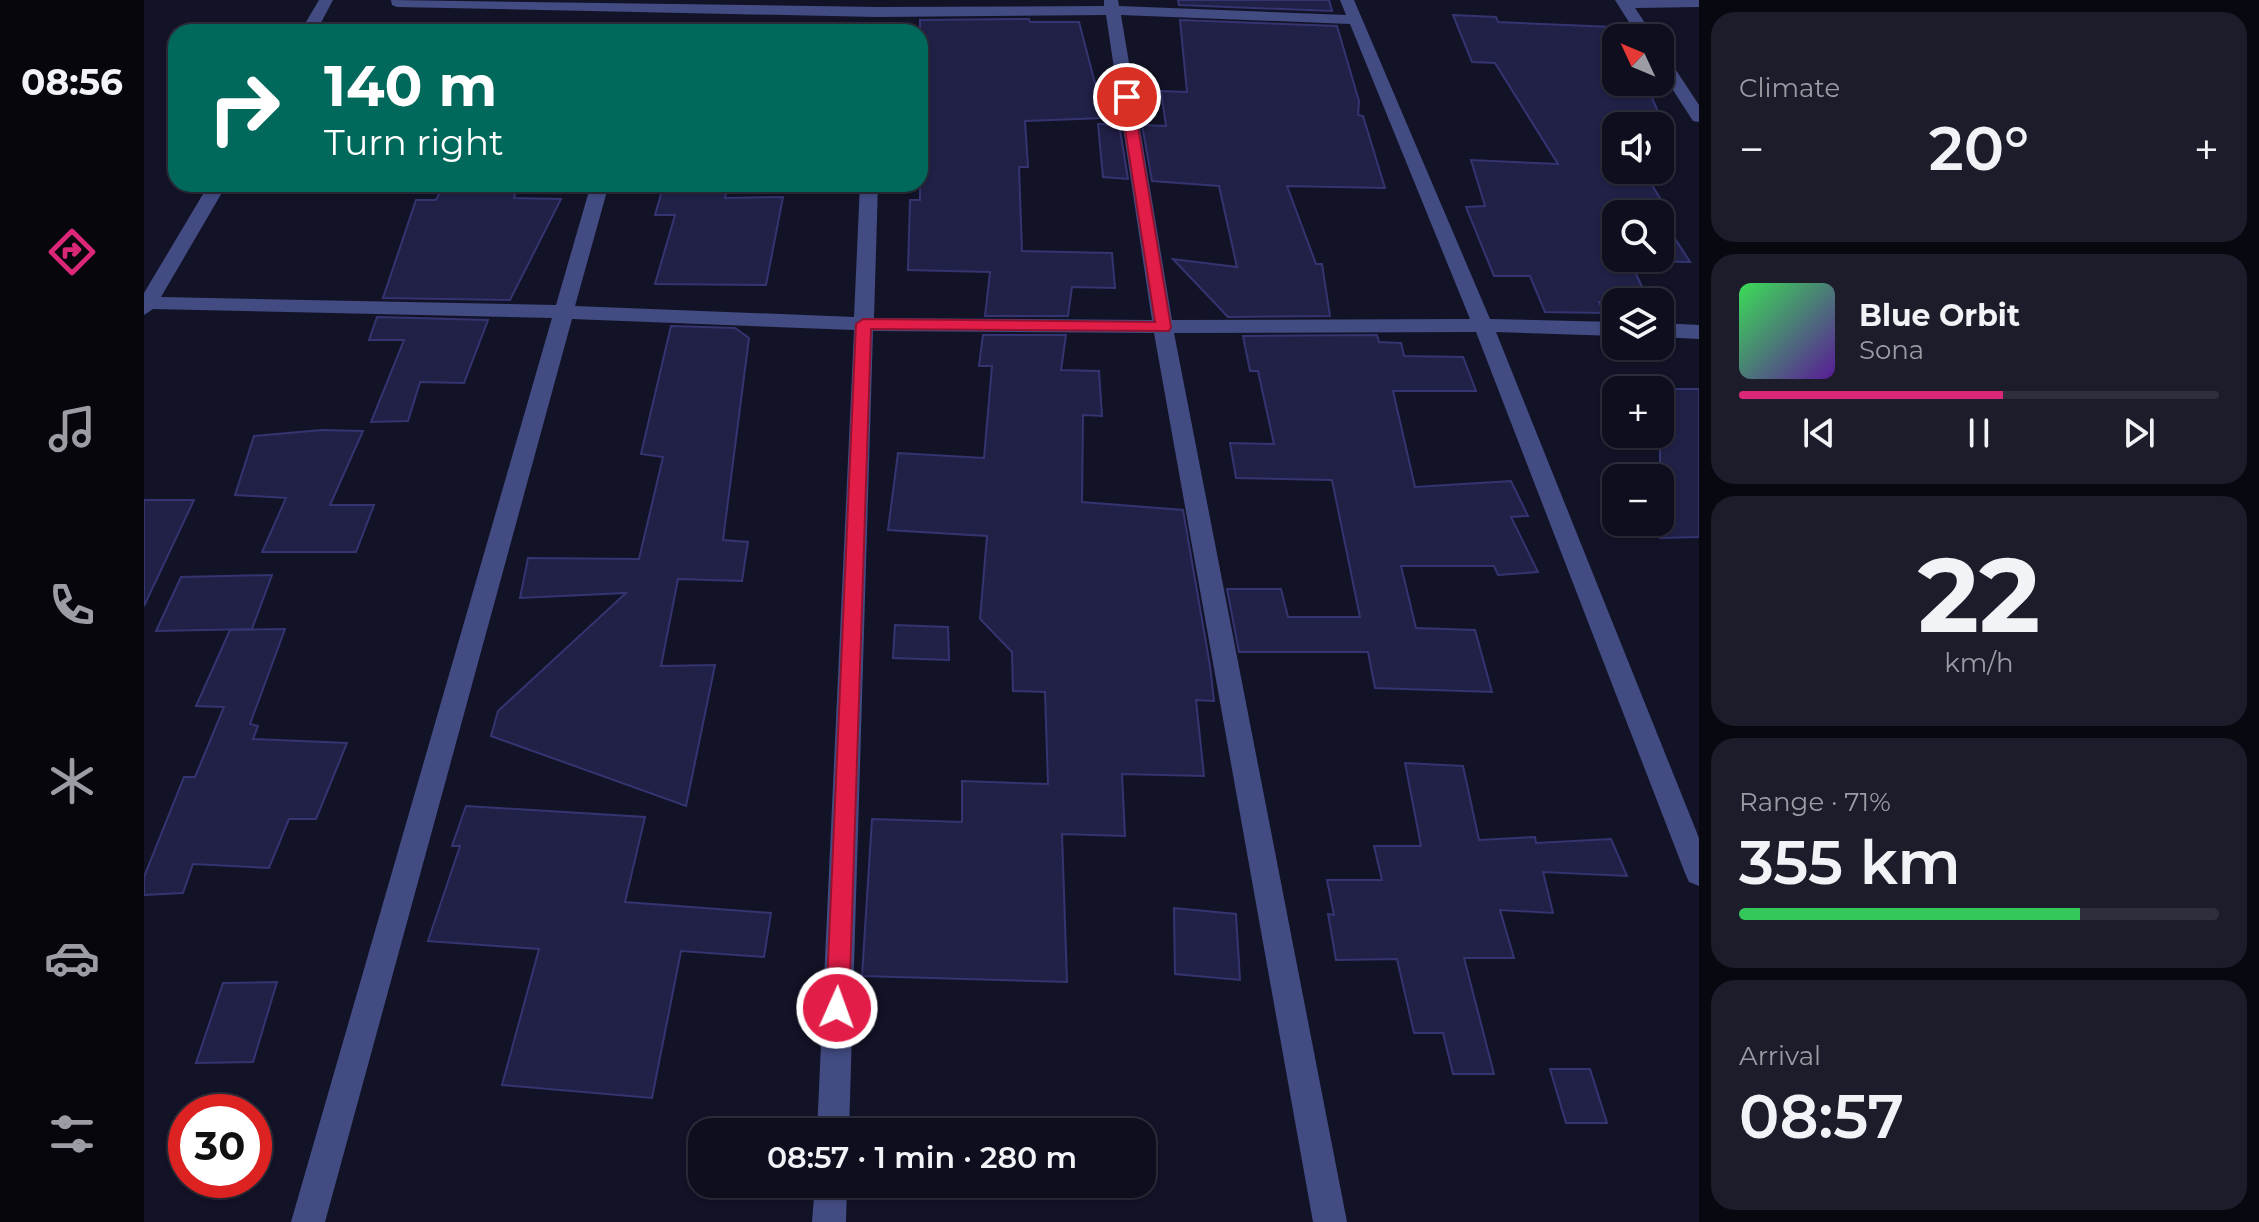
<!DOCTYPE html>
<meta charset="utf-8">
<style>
body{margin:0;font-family:Montserrat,sans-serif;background:#1c1c2b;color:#f1f3f6;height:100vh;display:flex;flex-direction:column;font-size:30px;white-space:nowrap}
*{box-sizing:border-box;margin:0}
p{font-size:26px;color:#9b9ca4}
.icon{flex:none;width:44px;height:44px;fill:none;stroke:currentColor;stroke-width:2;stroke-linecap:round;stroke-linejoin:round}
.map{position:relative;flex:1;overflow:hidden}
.panel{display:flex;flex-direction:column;gap:12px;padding:12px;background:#080810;width:560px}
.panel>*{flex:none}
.top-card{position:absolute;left:24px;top:24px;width:760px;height:168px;border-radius:24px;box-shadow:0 2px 6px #0004,0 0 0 2px #2e2e3c;background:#00695c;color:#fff;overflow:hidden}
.needle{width:52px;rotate:314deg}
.fabs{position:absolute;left:1458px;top:24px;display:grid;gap:16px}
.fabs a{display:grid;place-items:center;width:72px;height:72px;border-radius:16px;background:#0e0e1e;box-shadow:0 2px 6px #0004,0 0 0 2px #2e2e3c;font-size:40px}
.speed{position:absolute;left:24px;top:1094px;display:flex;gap:16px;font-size:40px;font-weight:700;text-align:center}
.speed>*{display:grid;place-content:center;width:104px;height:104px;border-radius:50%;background:#0e0e1e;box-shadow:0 2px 6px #0004,0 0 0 2px #2e2e3c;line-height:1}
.speed .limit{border:12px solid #d22;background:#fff;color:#111}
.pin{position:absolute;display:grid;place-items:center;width:68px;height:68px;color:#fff;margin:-34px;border:4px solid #fff;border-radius:50%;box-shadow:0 2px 8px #0007}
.me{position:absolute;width:88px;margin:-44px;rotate:2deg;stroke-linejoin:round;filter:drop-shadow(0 0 6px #0008)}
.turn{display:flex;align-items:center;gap:28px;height:168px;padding:0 24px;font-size:36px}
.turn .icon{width:104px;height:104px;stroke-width:2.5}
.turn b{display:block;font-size:56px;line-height:68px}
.big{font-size:60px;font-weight:600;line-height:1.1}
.panel .widget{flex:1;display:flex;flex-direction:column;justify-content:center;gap:12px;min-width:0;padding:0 28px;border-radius:24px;background:#1c1c2b}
.panel .dial{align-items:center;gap:0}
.dial b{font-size:104px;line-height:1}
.song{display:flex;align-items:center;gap:24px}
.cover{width:96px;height:96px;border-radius:12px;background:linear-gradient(135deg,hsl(130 70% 55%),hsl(270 70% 35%))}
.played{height:8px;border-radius:4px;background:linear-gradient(90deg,#db2777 55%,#2e2e3c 55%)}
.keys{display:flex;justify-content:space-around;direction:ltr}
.heat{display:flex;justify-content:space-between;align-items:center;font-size:44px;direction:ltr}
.charge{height:12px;border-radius:6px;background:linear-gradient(90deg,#34c759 71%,#2e2e3c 0)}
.trip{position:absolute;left:544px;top:1118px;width:468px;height:80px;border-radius:24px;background:#0e0e1e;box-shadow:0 2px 6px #0004,0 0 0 2px #2e2e3c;font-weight:600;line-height:80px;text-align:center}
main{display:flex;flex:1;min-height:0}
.dock{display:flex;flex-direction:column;width:144px;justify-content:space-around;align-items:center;background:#06060c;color:#9b9ca4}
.dock .icon{width:56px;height:56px}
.dock .on{color:#db2777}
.dock b{font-size:36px;color:#f1f3f6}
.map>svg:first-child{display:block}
</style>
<main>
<nav class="dock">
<b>08:56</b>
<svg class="icon on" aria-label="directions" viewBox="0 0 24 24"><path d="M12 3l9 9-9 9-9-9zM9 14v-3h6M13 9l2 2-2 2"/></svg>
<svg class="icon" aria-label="music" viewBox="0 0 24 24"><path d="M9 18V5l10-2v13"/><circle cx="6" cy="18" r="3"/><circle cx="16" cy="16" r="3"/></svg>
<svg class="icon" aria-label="phone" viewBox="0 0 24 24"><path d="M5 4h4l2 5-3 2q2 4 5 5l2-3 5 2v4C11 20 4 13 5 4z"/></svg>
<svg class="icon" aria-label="climate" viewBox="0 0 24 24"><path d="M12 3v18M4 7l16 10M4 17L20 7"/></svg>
<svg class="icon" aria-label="car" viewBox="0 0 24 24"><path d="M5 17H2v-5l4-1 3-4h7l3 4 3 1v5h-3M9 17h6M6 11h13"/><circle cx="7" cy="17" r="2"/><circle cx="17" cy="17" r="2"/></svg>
<svg class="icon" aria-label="filters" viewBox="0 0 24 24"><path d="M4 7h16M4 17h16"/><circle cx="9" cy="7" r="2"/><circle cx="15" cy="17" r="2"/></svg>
</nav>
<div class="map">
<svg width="1555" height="1222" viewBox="0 0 1555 1222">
<rect width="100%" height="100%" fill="#131328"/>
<!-- building -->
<g fill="#212047" stroke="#343471" stroke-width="2">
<path d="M 1034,0 L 1185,0 L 1188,11 L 1035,5 Z"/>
<path d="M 1309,15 L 1352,17 L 1354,22 L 1469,27 L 1475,38 L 1472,38 L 1472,82 L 1501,82 L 1527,141 L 1516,141 L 1516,126 L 1472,126 L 1472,170 L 1499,170 L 1526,215 L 1472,214 L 1472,258 L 1516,258 L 1516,215 L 1546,262 L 1486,261 L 1505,302 L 1455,302 L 1460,313 L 1401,312 L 1386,276 L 1350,276 L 1322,207 L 1341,206 L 1327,160 L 1414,164 L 1351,63 L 1328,62 Z"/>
<path d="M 885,19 L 886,22 L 935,22 L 960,118 L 881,121 L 884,167 L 875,167 L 878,251 L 968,253 L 971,288 L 928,287 L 924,316 L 841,316 L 846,272 L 764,270 L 766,200 L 776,200 L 776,20 Z"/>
<path d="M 1036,20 L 1193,26 L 1215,101 L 1214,115 L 1219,116 L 1241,188 L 1143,186 L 1172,264 L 1178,264 L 1186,316 L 1084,317 L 1029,259 L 1093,267 L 1075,186 L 1008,181 L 998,125 L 1022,126 L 1017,91 L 1043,92 Z"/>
<path d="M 954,124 L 975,124 L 984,179 L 959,177 Z"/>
<path d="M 300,184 L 374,184 L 370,198 L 417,199 L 366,300 L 239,298 L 272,200 L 292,200 Z"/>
<path d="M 520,184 L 584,184 L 581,198 L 639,197 L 622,285 L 511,284 L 531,215 L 511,215 Z"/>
<path d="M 233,317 L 344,320 L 320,383 L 276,382 L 264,421 L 227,422 L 260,340 L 225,340 Z"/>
<path d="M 527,326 L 591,328 L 605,338 L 579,540 L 604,542 L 598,581 L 534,579 L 517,666 L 571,665 L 542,806 L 347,736 L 354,711 L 482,593 L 376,598 L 384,558 L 495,559 L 519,457 L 497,454 Z"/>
<path d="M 839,335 L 922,335 L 917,370 L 955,371 L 958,416 L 939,415 L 938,502 L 1039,510 L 1066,666 L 1070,701 L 1052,700 L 1060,776 L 978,774 L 981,836 L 918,834 L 923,982 L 718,976 L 728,819 L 818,822 L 818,781 L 904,784 L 901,692 L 869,691 L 868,652 L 836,619 L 843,536 L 744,530 L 754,453 L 840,458 L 848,366 L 835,366 Z"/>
<path d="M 1233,335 L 1235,342 L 1257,343 L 1260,356 L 1319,357 L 1332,391 L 1249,391 L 1271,487 L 1367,481 L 1384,516 L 1367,517 L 1394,572 L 1354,575 L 1350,566 L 1257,566 L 1272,628 L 1331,630 L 1348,692 L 1231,688 L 1224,652 L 1095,652 L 1083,589 L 1137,589 L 1144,617 L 1216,617 L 1188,480 L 1092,478 L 1086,443 L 1130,444 L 1114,371 L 1106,371 L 1099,336 Z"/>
<path d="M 1516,389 L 1555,389 L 1555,537 L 1516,538 Z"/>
<path d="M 178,430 L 219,431 L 186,505 L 230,505 L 212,552 L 118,552 L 142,498 L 91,495 L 110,436 Z"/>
<path d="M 0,500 L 50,500 L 0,606 Z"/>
<path d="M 128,575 L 108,629 L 12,631 L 37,577 Z"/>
<path d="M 751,625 L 804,627 L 805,660 L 749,658 Z"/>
<path d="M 141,629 L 106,724 L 114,726 L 109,739 L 203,743 L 172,819 L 145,819 L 125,868 L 49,864 L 39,893 L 0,895 L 0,877 L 40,777 L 51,777 L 80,707 L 52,706 L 86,630 Z"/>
<path d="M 1261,763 L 1319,766 L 1335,840 L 1391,837 L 1392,843 L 1467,839 L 1483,876 L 1399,872 L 1409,913 L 1356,910 L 1370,958 L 1320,958 L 1350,1074 L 1309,1074 L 1299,1033 L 1270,1033 L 1253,959 L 1192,960 L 1184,914 L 1190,915 L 1183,880 L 1238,880 L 1230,846 L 1277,846 Z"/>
<path d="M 322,806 L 501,817 L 481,902 L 627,913 L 620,957 L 537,951 L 508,1098 L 358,1085 L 395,949 L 284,941 L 316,846 L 308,846 Z"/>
<path d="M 1030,908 L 1092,914 L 1096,980 L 1031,974 Z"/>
<path d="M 133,982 L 109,1062 L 52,1063 L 79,983 Z"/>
<path d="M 1406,1069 L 1446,1069 L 1463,1123 L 1422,1123 Z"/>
</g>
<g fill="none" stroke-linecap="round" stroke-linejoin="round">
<!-- minor -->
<g fill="#424c83" fill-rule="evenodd">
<path d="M 175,0 L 189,0 L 172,32 L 156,32 Z"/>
<path d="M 247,0 L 733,7 L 960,6 L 960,0 L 974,0 L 975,6 L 1202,15 L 1196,0 L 1210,0 L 1346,319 L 1472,322 L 1472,336 L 1352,332 L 1555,838 L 1555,886 L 1545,882 L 1541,873 L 1332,332 L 1030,333 L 1203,1222 L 1169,1222 L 1010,333 L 729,331 L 705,1132 L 673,1132 L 710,330 L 428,319 L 181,1222 L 147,1222 L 408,318 L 9,309 L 0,315 L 0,293 L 65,184 L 83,184 L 17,297 L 412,305 L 447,184 L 465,184 L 431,306 L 710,317 L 716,184 L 734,184 L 730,318 L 1008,320 L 962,15 L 733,17 L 253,7 L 248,5 ZM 977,15 L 1206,24 L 1326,319 L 1028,320 Z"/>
<path d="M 1471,0 L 1555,0 L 1555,7 L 1491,8 L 1511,38 L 1495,38 Z"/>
<path d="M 1516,53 L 1522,55 L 1555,105 L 1555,122 L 1549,121 L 1516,70 Z"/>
<path d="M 1516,323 L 1555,325 L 1555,339 L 1516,337 Z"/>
<path d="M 671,1184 L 703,1184 L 702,1222 L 668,1222 Z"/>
</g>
</g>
<!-- route -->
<path fill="#e11d48" stroke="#92132f" stroke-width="2" d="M 983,93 L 989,97 L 1027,327 L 1025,331 L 727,329 L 705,1008 L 701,1016 L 693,1019 L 685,1016 L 682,1008 L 712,324 L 719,319 L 1011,322 L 976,97 Z"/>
</svg>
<div class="fabs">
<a><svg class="needle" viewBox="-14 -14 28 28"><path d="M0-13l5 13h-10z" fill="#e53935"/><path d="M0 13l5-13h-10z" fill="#9b9ca4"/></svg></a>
<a><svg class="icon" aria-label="sound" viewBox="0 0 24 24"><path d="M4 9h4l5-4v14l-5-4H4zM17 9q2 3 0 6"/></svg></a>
<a><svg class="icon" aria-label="search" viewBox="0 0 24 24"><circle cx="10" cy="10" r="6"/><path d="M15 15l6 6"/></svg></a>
<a><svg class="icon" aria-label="layers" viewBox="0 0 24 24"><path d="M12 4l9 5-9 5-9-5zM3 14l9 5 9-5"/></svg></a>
<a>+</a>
<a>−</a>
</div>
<div class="speed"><div class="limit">30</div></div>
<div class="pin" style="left:983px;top:97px;background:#d93025"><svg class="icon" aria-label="arrive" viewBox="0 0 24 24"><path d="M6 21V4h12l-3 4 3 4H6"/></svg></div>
<svg class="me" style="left:693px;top:1008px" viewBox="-20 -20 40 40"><circle r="17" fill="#e11d48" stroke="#fff" stroke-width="3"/><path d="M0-11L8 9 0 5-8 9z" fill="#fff"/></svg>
<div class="trip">08:57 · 1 min · 280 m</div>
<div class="top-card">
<div class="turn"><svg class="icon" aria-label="right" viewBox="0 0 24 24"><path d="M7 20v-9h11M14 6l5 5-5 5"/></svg><div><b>140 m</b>Turn right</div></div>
</div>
</div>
<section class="panel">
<div class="widget"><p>Climate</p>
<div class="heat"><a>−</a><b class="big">20°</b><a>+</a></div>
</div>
<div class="widget">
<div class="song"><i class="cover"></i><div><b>Blue Orbit</b><p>Sona</p></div></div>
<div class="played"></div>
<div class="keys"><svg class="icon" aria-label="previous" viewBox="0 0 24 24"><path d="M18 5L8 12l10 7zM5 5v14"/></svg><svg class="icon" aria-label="pause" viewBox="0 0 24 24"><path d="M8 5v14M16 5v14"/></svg><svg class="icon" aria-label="next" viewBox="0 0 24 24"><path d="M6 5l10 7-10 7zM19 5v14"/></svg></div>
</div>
<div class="widget dial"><b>22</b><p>km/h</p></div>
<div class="widget"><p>Range · 71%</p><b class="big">355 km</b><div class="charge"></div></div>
<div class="widget"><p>Arrival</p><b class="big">08:57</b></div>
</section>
</main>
